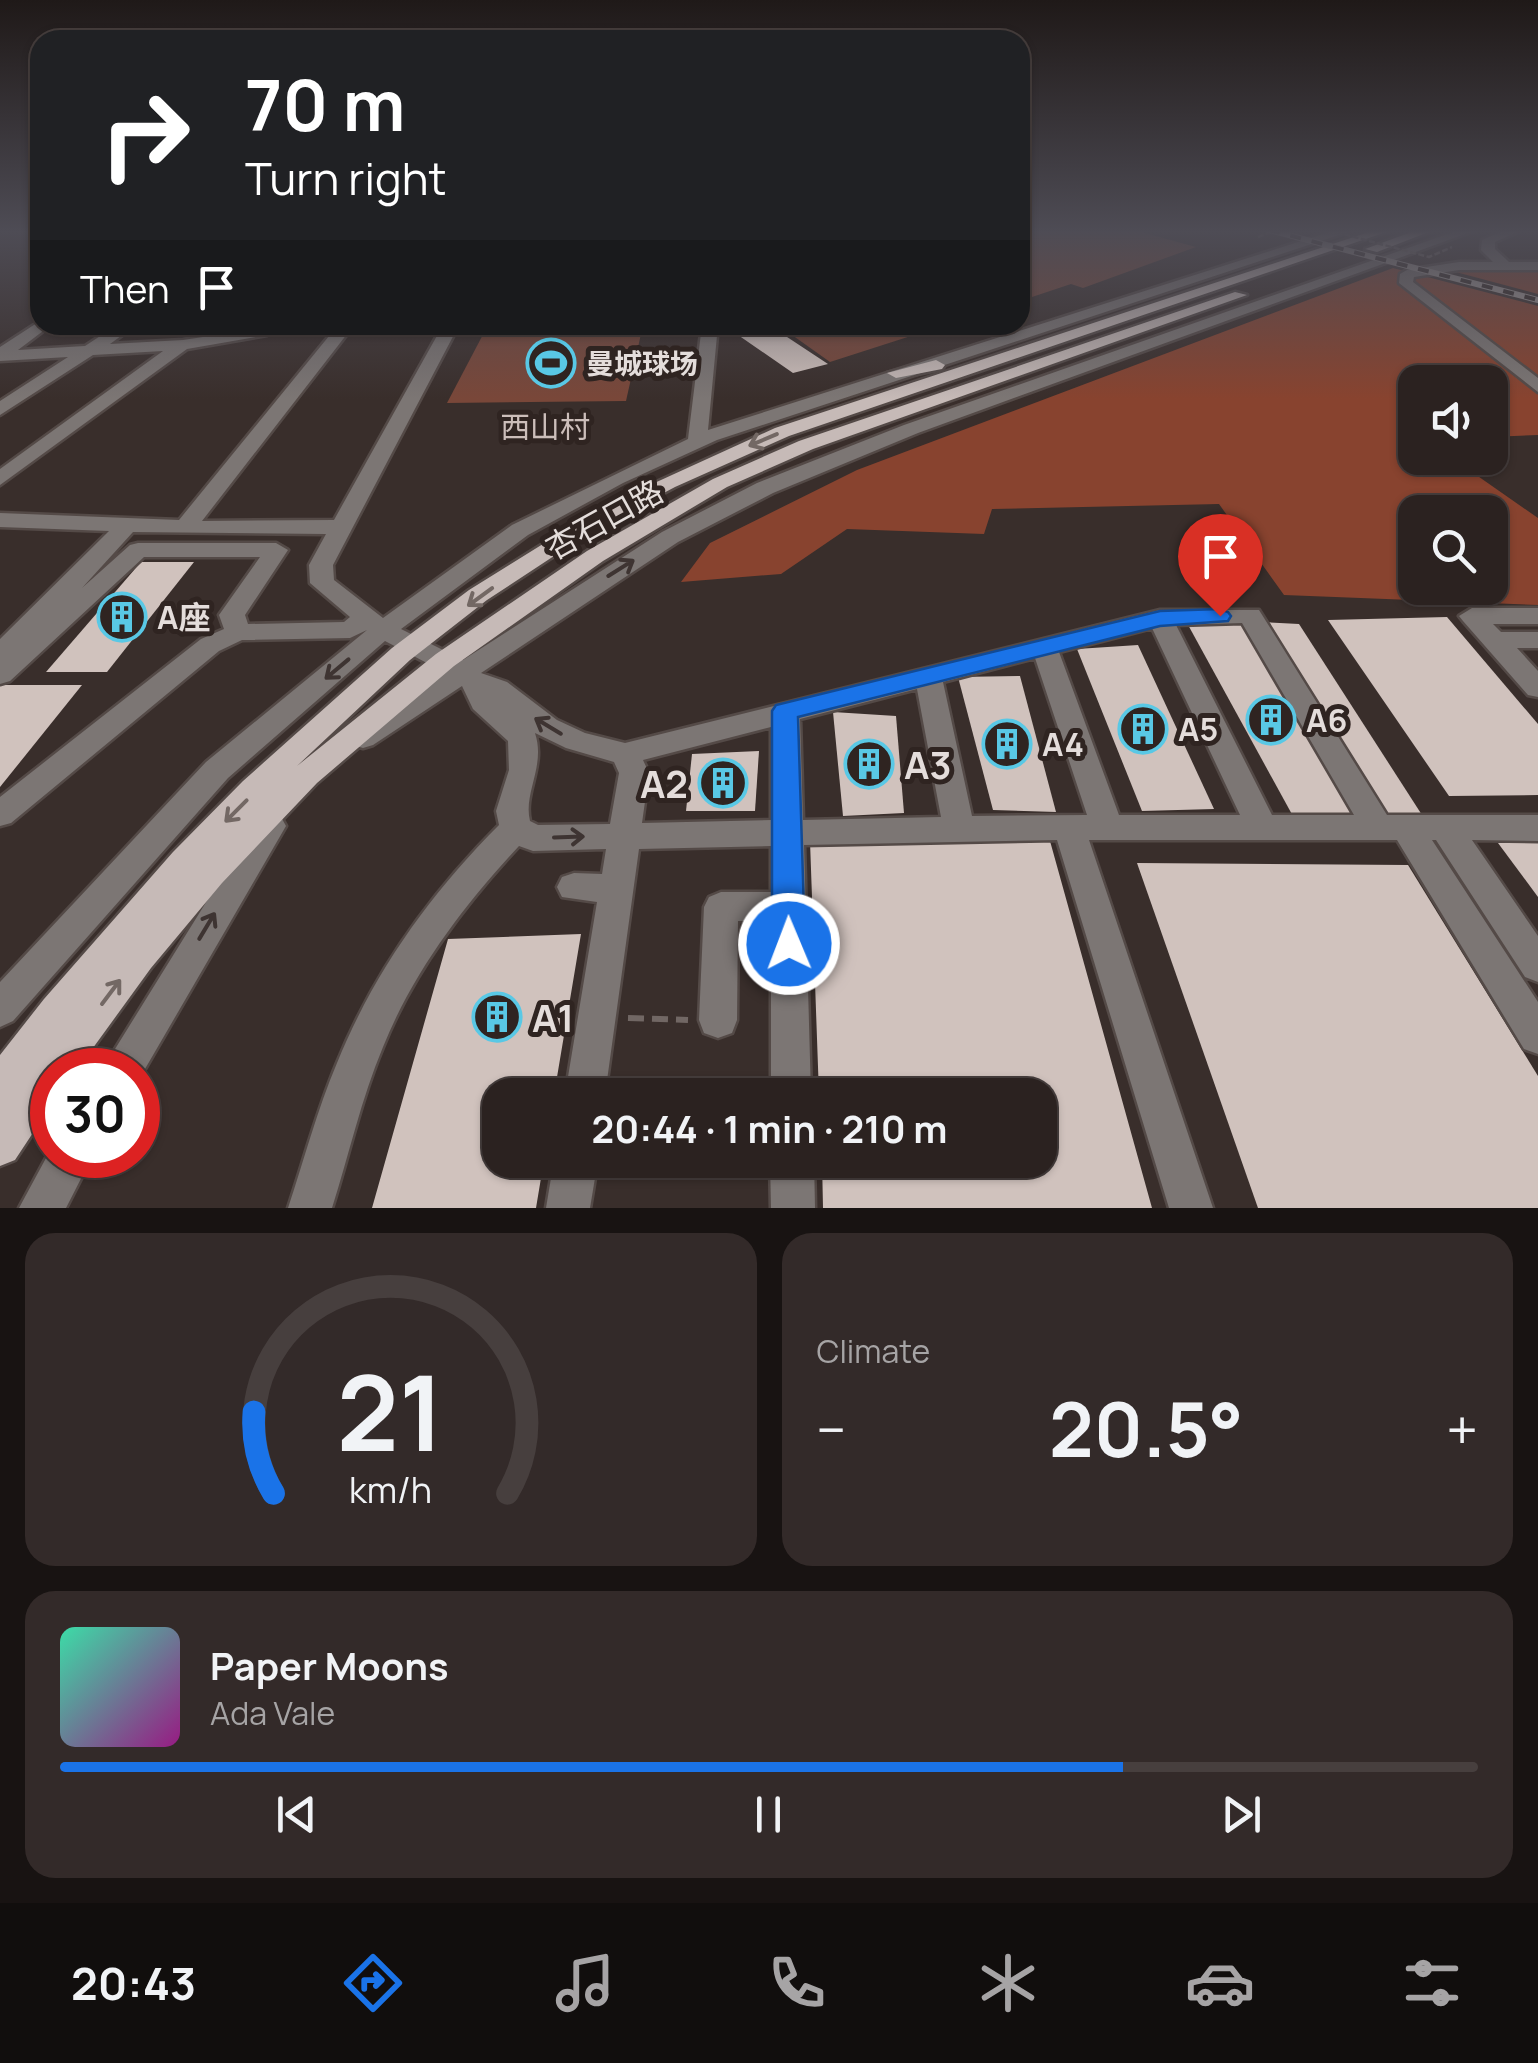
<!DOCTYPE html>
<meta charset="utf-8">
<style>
body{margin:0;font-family:Manrope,"Noto Sans SC",sans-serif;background:#332a29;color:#f1f3f6;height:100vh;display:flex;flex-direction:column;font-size:38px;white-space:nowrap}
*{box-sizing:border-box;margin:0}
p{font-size:32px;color:#a6a4a5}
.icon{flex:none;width:55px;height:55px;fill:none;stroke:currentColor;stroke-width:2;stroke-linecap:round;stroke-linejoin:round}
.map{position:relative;height:1208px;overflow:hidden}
.panel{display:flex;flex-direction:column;gap:25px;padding:25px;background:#181312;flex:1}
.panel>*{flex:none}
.hud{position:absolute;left:30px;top:30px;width:1000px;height:305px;border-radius:30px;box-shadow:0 2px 8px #0004,0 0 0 2px #473f3e;background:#202124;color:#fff;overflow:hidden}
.tools{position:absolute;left:1398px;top:365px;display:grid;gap:20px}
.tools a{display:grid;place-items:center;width:110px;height:110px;border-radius:20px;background:#2b2220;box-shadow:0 2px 8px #0004,0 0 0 2px #473f3e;font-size:50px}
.speed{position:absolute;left:30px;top:1048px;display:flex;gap:20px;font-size:50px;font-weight:700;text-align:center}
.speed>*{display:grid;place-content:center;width:130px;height:130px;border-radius:50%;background:#2b2220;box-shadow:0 2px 8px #0004,0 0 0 2px #473f3e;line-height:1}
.speed .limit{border:15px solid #d22;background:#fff;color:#111}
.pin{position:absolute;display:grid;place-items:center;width:85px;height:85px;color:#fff;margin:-102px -42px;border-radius:50% 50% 50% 0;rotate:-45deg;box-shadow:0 0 10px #0007}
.pin .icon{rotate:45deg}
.me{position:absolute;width:110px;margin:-55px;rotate:359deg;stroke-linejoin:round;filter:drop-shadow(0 0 8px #0008)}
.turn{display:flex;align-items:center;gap:35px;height:210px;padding:0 50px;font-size:45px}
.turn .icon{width:130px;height:130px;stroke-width:2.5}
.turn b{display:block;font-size:70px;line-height:85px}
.then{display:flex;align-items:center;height:95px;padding:0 50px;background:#0003;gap:20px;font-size:38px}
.big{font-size:75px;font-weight:700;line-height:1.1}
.panel .tile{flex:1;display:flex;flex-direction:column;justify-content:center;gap:15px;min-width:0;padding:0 35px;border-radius:30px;background:#332a29}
.panel .dial{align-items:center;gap:0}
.dial svg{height:260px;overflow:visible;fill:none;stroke:#473f3e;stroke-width:7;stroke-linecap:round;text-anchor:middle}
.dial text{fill:#f1f3f6;stroke:none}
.song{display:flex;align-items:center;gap:30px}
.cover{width:120px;height:120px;border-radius:15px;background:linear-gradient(135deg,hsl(160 70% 55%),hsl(310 70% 35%))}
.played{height:10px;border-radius:5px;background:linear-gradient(90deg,#1a73e8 75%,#473f3e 75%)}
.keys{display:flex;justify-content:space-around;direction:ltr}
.heat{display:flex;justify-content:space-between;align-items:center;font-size:55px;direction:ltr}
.panel .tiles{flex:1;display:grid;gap:25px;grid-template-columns:1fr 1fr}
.tile:last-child{grid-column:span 2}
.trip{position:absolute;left:482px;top:1078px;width:575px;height:100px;border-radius:30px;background:#2b2220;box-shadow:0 2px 8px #0004,0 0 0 2px #473f3e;font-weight:700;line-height:100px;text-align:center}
.dock{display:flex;height:160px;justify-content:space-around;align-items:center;background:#110e0d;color:#a6a4a5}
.dock .icon{width:70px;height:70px}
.dock .active{color:#1a73e8}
.dock b{font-size:45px;color:#f1f3f6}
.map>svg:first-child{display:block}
</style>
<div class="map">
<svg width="1538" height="1208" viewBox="0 0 1538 1208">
<rect width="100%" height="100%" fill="#392e2b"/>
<!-- green -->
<g fill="#794739">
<path d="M 1020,230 L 1134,230 L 1196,247 L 1083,288 L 1071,284 L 1020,301 Z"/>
<path d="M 488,325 L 643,325 L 626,401 L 447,403 Z"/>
<path d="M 785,325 L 945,325 L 830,362 L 785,330 Z"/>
</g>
<!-- forest -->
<g fill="#88432f" fill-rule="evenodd">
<path d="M 1393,268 L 1538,306 L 1538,435 L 1490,437 L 1490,382 L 1415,382 L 1415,458 L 1452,458 L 1538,518 L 1538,605 L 1284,595 L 1219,504 L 992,509 L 984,534 L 847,529 L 781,574 L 681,582 L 710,543 L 857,470 ZM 1415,512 L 1490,512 L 1490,588 L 1415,588 Z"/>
<path d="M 1538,270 L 1538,294 L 1452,271 Z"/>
</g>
<!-- building -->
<g fill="#d0c2bd">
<path d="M 738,325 L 777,325 L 778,331 L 828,364 L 793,373 L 738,335 Z"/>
<path d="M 141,562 L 194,562 L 107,672 L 46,672 Z"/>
<path d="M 1447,617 L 1538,724 L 1538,795 L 1449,796 L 1328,620 Z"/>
<path d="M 1244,622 L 1358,816 L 1294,818 L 1187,623 Z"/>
<path d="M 1263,622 L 1299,624 L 1422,815 L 1383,816 Z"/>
<path d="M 1138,645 L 1214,809 L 1142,811 L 1077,649 Z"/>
<path d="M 1020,676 L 1056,812 L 993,810 L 958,677 Z"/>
<path d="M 0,685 L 82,685 L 0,787 Z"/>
<path d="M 833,712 L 896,716 L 904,813 L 843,816 Z"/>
<path d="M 759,751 L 755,811 L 686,811 L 692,754 Z"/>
<path d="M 810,841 L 1050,841 L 1152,1208 L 823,1208 L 822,1160 L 1040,1160 L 1040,1095 L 819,1095 Z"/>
<path d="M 1498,843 L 1538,843 L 1538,897 Z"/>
<path d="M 1137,863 L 1408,865 L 1538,1076 L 1538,1208 L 1258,1208 Z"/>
<path d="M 581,934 L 554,1095 L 500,1095 L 500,1160 L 544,1160 L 536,1208 L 372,1208 L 448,939 Z"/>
</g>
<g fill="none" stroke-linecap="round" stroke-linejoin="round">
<!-- minor casing -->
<g stroke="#544a47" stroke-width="5">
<g id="minor">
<path d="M 1336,230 L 1354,230 L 717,440 L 623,483 L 528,535 L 401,629 L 463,660 L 662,532 L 757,483 L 904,425 L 1459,230 L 1476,230 L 918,433 L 773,493 L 678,542 L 481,673 L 507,682 L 557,720 L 585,733 L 625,743 L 1160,610 L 1259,610 L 1387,815 L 1538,815 L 1538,841 L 1472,840 L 1538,936 L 1538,982 L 1525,977 L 1436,840 L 1432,840 L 1538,1002 L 1538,1054 L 1524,1049 L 1397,840 L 1089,840 L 1213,1208 L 1169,1208 L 1057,840 L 804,845 L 811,1095 L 771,1095 L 771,921 L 738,921 L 737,1020 L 732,1033 L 718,1038 L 704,1033 L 699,1020 L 704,907 L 709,897 L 721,892 L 771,892 L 771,846 L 639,849 L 605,1095 L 565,1095 L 597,902 L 562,897 L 557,887 L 562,877 L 574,873 L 602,874 L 606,849 L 533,851 L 519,846 C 464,905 413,972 383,1047 C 361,1099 349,1155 332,1208 L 288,1208 C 304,1160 317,1110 337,1063 C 374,972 430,894 499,825 L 496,811 L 509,770 L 508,741 L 473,709 L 462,686 L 373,745 L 363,748 L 353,745 L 348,738 L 353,731 L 444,672 L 385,641 L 228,778 L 13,1021 L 0,1027 L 0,982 L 206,762 L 367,630 L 350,638 L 242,640 L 219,651 L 11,823 L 0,826 L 0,797 L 201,639 L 224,629 L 219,615 L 260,557 L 144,557 L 10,681 L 0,684 L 0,639 L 109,531 L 0,527 L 0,513 L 179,520 L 338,325 L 354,325 L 202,521 L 334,520 L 443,325 L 459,325 L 333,565 L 334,580 L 383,618 L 512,525 L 688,439 L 702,325 L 718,325 L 708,430 ZM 133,532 L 326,534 L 309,565 L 310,583 L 350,617 L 344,622 L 248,624 L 245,615 L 288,550 L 276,543 L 138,543 L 130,545 L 82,588 ZM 1242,623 L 1354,815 L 1272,815 L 1176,625 ZM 1152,628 L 1240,815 L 1119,815 L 1059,652 ZM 1035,658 L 1087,815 L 972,816 L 943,682 ZM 917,689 L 941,817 L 803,820 L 800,719 ZM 771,727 L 771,820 L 642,823 L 649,773 L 643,760 ZM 535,733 L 566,748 L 614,762 L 619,773 L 610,824 L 538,825 L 530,821 C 523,793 546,766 535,733 Z"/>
<path d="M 1505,230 L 1522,230 L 1495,242 L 1495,249 L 1509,262 L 1538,262 L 1538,270 L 1459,270 L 1414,277 L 1413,282 L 1538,378 L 1538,392 L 1399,283 L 1400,274 L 1407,270 L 1459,262 L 1493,262 L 1481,250 L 1482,240 Z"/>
<path d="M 40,321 L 40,325 L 51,325 L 18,350 L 85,346 L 117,325 L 136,325 L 110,344 L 183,340 L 282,325 L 267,335 L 187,349 L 0,485 L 0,469 L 163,351 L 93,355 L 0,415 L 0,401 L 68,357 L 0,361 L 0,347 Z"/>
<path d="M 1472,608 L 1538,608 L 1538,624 L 1493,624 L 1501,632 L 1538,632 L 1538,648 L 1517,648 L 1538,671 L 1538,697 L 1528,695 L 1463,621 L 1459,616 Z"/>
<path d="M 270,814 L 281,817 L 286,826 L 138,1081 L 138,1070 L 102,1070 L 259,817 Z"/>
<path d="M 52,1147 L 52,1155 L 93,1155 L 66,1208 L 19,1208 Z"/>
<path d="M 554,1160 L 598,1160 L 590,1208 L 546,1208 Z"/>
<path d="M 770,1160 L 814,1160 L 815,1208 L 771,1208 Z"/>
</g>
</g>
<!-- major casing -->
<g stroke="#544a47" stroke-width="5">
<g id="major">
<path d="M 1375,230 L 1392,230 L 789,436 L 675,487 L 592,531 L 487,600 L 410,660 L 297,766 L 436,654 L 587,551 L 713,479 L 799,441 L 1235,292 L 1247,295 L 813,449 L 727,487 L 603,561 L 454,666 L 317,783 L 222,883 L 151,968 L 77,1070 L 52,1070 L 52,1104 L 15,1160 L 0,1166 L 0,1055 L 44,999 L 173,852 L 243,781 L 392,648 L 469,590 L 604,506 L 775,428 Z"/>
<path d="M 1417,230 L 1434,230 L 1377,252 L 1365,249 Z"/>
<path d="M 936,360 L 945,365 L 942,369 L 896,378 L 887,373 Z"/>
</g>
</g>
<!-- path-far1 -->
<path stroke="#716764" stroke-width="2.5" stroke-dasharray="6 2.5" stroke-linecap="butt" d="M 1258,237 L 1276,230"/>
<!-- path -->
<path stroke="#716764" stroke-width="6" stroke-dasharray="16 8" stroke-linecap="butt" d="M 628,1018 L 688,1020"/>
<!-- minor -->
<use href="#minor" fill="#7c7674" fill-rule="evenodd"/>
<!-- major -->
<use href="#major" fill="#c6bab7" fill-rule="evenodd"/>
<!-- rail casing -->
<g stroke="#a69e9b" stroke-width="6">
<path id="rail" d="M 1269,230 L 1538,300"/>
</g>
<!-- rail -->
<use href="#rail" stroke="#2f2421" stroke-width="4" stroke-dasharray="11" stroke-linecap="butt"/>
<!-- path-bridge -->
<path stroke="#716764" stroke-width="2.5" stroke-dasharray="6 2.5" stroke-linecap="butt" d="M 1328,230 L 1429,257 L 1452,247"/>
</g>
<!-- one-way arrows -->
<defs><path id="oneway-shaft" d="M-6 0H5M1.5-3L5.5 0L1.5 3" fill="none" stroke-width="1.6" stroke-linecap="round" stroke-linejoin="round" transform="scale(2.5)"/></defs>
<g stroke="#736864">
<use href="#oneway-shaft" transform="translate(763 440) rotate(157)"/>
<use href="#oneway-shaft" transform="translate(480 597) rotate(144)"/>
<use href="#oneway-shaft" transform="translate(236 811) rotate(135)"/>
<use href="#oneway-shaft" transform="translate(111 992) rotate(-53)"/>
</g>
<g stroke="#3e3432">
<use href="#oneway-shaft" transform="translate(621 568) rotate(-32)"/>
<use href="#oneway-shaft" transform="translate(337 669) rotate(140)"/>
<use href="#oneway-shaft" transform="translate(548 726) rotate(-149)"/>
<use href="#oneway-shaft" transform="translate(569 837) rotate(-2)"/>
<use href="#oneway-shaft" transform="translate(207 926) rotate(-59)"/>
</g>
<!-- sky -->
<linearGradient id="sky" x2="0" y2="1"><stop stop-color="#1f1918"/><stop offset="0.58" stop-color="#4e4c55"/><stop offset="1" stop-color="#4e4c55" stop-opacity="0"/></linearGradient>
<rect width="1538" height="399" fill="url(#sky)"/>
<!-- route -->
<path fill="#1a73e8" stroke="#114b97" stroke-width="2.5" d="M 1220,609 L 1228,612 L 1231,616 L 1228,621 L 1160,626 L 798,717 L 805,944 L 800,954 L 789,958 L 777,954 L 772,944 L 772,711 L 776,705 L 1160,611 Z"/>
<!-- icons -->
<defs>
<g id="stadium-ring" transform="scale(2.5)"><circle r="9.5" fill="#2f2421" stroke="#59c8e5" stroke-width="1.5"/><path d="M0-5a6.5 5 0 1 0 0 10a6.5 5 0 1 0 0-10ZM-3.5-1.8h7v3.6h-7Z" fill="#59c8e5"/></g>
<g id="building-ring" transform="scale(2.5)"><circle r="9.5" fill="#2f2421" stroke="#59c8e5" stroke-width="1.5"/><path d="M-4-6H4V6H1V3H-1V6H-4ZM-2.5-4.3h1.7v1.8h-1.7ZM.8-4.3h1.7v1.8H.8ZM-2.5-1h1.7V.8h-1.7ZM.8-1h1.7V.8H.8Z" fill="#59c8e5"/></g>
</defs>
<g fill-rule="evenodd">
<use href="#stadium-ring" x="551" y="363"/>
<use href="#building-ring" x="122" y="617"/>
<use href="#building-ring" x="1271" y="720"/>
<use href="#building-ring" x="1143" y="729"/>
<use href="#building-ring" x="1007" y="744"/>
<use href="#building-ring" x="869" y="764"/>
<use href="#building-ring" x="723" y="783"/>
<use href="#building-ring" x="497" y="1017"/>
</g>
<g text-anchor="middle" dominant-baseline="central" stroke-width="10" stroke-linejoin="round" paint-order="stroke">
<!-- far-poi labels -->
<g font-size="28" font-weight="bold" fill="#e4dddb" stroke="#2f2421" text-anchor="start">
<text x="586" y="363">曼城球场</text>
</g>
<!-- far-neighbourhood labels -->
<g font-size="30" fill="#ccbeba" stroke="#2f2421">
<text x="545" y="426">西山村</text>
</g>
<!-- street labels -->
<g font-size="32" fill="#e4dddb" stroke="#2f2421">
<text transform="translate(604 519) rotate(-29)">杏石口路</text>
</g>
<!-- poi labels -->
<g font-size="32" font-weight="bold" fill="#e4dddb" stroke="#2f2421" text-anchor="start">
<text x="157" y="617">A座</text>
<text x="1306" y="720">A6</text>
<text x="1178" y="729">A5</text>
<text x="1042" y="744">A4</text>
</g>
<!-- near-poi labels -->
<g font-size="38" font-weight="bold" fill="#e4dddb" stroke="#2f2421" text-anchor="start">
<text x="904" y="764">A3</text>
<text x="688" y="783" text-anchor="end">A2</text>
<text x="532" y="1017">A1</text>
</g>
</g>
</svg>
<div class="tools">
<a><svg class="icon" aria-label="sound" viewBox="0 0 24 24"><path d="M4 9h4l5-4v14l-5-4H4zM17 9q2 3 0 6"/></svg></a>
<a><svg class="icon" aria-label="search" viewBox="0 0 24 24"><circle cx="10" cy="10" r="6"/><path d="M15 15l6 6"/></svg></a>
</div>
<div class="speed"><div class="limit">30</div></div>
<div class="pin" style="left:1220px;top:616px;background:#d93025"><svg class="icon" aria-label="arrive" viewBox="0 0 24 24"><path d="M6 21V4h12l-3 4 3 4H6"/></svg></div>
<svg class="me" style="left:789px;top:944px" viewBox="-20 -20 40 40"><circle r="17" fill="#1a73e8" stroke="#fff" stroke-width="3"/><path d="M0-11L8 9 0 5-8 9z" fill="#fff"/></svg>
<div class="trip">20:44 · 1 min · 210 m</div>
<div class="hud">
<div class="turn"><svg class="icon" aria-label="right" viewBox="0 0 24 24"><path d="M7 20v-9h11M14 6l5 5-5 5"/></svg><div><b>70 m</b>Turn right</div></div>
<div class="then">Then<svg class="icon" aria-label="arrive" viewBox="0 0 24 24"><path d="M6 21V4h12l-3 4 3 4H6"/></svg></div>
</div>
</div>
<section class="panel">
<div class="tiles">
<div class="tile dial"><svg viewBox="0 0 100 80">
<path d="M14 69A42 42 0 1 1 86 69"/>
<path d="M14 69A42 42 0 0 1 8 44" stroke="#1a73e8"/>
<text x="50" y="56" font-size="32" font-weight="700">21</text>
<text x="50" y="72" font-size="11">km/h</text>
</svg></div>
<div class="tile"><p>Climate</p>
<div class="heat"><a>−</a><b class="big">20.5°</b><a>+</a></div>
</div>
<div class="tile">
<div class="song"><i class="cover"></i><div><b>Paper Moons</b><p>Ada Vale</p></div></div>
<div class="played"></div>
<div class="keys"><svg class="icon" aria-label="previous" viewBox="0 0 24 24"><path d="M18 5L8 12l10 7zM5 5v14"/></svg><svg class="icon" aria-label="pause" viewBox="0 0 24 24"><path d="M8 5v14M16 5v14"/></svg><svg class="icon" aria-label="next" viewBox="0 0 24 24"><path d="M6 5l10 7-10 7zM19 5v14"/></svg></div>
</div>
</div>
</section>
<nav class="dock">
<b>20:43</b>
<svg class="icon active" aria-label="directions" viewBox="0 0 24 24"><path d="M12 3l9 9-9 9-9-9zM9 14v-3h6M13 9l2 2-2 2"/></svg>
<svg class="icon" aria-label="music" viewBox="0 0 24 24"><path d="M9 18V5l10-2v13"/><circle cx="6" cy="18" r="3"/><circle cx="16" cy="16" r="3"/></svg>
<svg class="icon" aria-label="phone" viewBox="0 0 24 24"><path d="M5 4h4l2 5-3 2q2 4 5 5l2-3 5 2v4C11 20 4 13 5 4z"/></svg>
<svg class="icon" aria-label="climate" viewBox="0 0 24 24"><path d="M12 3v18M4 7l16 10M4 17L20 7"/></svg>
<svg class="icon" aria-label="car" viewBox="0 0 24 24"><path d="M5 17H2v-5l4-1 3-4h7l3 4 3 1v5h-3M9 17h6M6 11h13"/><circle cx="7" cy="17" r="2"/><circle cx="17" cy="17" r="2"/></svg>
<svg class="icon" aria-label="filters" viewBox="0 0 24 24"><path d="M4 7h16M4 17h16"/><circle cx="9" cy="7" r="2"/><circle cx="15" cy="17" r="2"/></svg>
</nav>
